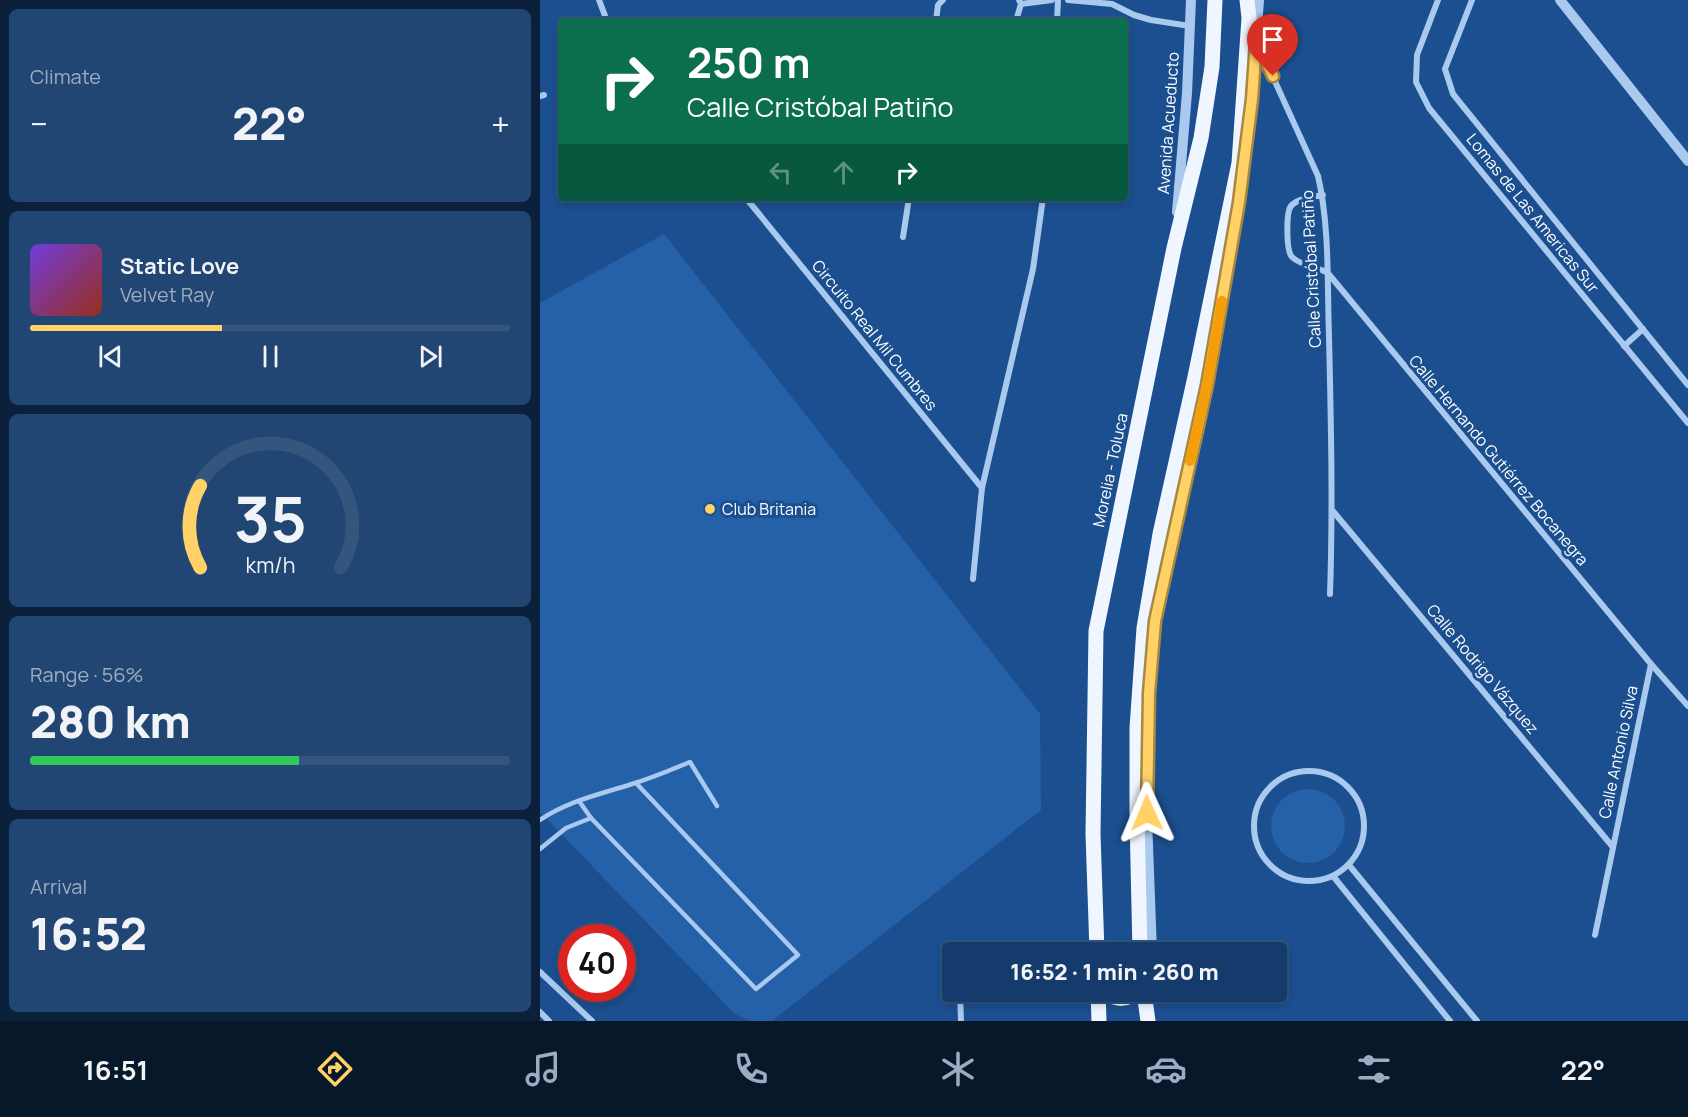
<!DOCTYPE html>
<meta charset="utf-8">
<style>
body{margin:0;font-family:Manrope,sans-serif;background:#214673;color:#f1f3f6;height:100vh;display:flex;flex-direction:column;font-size:22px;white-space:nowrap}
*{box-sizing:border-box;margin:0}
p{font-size:20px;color:#9dadc1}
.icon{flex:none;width:33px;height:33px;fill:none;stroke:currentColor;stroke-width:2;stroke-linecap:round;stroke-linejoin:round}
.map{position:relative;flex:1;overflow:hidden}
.sheet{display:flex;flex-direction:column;gap:9px;padding:9px;background:#0b203b;width:540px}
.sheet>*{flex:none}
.top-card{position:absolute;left:18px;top:18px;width:570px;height:183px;border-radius:6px;box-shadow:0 3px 9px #0003,0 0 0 2px #33557e;background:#0b6e4f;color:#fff;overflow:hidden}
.speed{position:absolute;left:18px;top:924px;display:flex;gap:12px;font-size:30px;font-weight:700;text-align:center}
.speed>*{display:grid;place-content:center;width:78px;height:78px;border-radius:50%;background:#143b6b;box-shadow:0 3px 9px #0003,0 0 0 2px #33557e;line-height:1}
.speed .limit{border:9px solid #d22;background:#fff;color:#111}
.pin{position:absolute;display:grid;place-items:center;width:51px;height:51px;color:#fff;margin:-62px -26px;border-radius:50% 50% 50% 0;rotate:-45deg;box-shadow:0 0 6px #0007}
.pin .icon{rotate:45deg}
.me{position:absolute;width:66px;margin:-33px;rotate:359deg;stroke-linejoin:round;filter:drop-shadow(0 0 4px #0008)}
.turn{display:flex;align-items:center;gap:21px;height:126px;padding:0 30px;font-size:27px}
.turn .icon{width:78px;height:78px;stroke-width:2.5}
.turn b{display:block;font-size:42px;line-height:51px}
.lanes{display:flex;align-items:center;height:57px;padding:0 30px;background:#0003;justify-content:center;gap:30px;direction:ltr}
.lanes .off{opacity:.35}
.big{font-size:45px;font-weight:800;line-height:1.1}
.sheet .card{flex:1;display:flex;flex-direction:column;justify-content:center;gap:9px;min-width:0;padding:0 21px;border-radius:9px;background:#214673}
.sheet .dial{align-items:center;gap:0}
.dial svg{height:156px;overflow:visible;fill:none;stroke:#33557e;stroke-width:7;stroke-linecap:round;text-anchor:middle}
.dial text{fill:#f1f3f6;stroke:none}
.song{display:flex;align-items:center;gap:18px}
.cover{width:72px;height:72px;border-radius:9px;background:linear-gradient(135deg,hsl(260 70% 55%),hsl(10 70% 35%))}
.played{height:6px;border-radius:3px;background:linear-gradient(90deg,#ffd166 40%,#33557e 40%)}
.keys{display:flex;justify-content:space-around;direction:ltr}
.heat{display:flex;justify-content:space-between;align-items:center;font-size:33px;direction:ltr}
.charge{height:9px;border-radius:4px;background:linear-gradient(90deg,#34c759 56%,#33557e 0)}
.trip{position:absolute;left:402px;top:942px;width:345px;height:60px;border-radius:6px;background:#143b6b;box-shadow:0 3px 9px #0003,0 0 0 2px #33557e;font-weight:800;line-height:60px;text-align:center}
.tabs{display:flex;height:96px;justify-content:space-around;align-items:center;background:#08182b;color:#9dadc1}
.tabs .icon{width:42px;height:42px}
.tabs .selected{color:#ffd166}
.tabs b{font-size:27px;color:#f1f3f6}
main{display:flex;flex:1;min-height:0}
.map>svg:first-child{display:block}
</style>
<main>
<section class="sheet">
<div class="card"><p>Climate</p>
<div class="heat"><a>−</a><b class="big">22°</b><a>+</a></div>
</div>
<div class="card">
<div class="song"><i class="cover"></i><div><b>Static Love</b><p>Velvet Ray</p></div></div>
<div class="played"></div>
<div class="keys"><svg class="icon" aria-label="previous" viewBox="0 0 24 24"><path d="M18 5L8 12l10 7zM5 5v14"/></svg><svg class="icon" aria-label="pause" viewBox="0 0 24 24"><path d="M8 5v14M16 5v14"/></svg><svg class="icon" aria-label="next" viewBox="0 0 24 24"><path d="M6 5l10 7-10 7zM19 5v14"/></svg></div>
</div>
<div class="card dial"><svg viewBox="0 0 100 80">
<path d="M14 69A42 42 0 1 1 86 69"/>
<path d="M14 69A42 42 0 0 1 14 27" stroke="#ffd166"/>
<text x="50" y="56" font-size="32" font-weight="700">35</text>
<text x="50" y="72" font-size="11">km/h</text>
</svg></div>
<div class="card"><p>Range · 56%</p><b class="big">280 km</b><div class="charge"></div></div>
<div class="card"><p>Arrival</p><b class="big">16:52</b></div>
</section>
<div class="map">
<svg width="1148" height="1021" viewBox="0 0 1148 1021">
<rect width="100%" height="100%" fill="#1b4f8f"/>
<!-- green -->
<g fill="#2461a8">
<path d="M 124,234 L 500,714 L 501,810 L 232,1021 L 211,1021 L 195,1014 L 0,812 L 0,303 Z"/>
<circle cx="768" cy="826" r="37"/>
</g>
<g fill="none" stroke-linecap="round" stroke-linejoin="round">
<!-- service -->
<g stroke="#a9c9ee" stroke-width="4.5">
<path d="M 39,801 L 51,818 L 216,989 L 258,955 L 96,783"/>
<path d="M 0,820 C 27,801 61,794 92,784 C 112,778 131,770 150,762 L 177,806"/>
<path d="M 0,849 L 26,828 L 51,818"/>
</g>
<!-- minor -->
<g stroke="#a9c9ee" stroke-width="6">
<path d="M 59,0 L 67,21"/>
<path d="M 528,0 L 572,4 L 594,15 L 611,20 L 650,26"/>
<path d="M 898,0 L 877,55 L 876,82 L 889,108 L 1148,423"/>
<path d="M 932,0 L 905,69 L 913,94 L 1148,385"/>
<path d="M 481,4 L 512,0"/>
<path d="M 396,21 L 398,5 L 403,0"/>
<path d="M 476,21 L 481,4 L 479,0"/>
<path d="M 517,21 L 518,0"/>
<path d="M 718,44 L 778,176 C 790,228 787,284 789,336 C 791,422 793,508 790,594"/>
<path d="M 0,96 L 4,95"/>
<path d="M 783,195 C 773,197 758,198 751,206 C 746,212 746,251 752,257 C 760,265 777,268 787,272 L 1111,664 L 1148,706"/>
<path d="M 206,198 L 442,488"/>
<path d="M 363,237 L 369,198"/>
<path d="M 1084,346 L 1103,329"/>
<path d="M 792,510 L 1072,846"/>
<path d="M 433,579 L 442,488 L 493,269 L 503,198"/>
<circle cx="769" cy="826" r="55"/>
<path d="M 809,865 L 937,1021"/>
<path d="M 793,876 L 910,1021"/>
<path d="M 1055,935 L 1111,664"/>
<path d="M 0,972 L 52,1021"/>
<path d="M 420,992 L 421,1021"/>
<path d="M 0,1012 L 9,1021"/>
</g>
<!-- tertiary -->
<g stroke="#a9c9ee" stroke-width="10">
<path d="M 1020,0 L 1148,161"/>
<path d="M 708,134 L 712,99 L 719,0"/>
<path d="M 637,212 L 647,93 L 651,0"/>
<path d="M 612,952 L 606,792 L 608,693 L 615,621 L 667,385 L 701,185"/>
</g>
<!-- primary -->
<g stroke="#f0f6ff" stroke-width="15">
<path d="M 557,952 L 553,834 L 556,631 L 634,248 L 661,138 L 672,67 L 675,0"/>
<path d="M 600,952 L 597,819 L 597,728 L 604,628 L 620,534 L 655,377 L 699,163 L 709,18 L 707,0"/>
<path d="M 558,992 L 559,1021"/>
<path d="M 566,992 C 576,1001 587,1000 597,992"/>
<path d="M 604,992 L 608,1021"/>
</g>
</g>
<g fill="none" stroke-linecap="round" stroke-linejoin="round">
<!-- route casing -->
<g stroke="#a68842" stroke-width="15">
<path id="route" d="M 607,813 L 609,693 L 615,621 L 667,385 L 699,202 L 712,99 L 716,41 L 733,76"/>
</g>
<!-- route -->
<use href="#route" stroke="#ffd166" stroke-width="10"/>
<!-- slow -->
<path stroke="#f59e0b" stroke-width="10" d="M 650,461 L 667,385 L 682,301"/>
</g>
<!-- markers -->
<circle fill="#ffd166" stroke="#1b4f8f" stroke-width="2" cx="170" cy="509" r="6"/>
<g text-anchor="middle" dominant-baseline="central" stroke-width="6" stroke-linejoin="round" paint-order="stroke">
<!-- street labels -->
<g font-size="16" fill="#fff" stroke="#1b4f8f">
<text transform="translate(628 123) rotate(-86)">Avenida Acueducto</text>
<text transform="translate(993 213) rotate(51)">Lomas de Las Americas Sur</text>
<text transform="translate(771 269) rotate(-93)">Calle Cristóbal Patiño</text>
<text transform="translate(335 335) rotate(51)">Circuito Real Mil Cumbres</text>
<text transform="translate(959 460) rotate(50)">Calle Hernando Gutiérrez Bocanegra</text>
<text transform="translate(570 470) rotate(-78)">Morelia - Toluca</text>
<text transform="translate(943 669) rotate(50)">Calle Rodrigo Vázquez</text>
<text transform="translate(1078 752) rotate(-78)">Calle Antonio Silva</text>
</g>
<!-- poi labels -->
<g font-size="16" fill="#fff" stroke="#1b4f8f" text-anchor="start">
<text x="182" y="509">Club Britania</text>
</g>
</g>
</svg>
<div class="speed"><div class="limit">40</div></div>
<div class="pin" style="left:733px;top:76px;background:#d93025"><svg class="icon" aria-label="arrive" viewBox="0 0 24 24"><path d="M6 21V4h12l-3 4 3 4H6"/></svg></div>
<svg class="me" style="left:607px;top:813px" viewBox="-20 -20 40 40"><path d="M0-17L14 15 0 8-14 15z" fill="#ffd166" stroke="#fff" stroke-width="4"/></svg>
<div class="trip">16:52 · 1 min · 260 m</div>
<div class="top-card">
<div class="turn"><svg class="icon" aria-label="right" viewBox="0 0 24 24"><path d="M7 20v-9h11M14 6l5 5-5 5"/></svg><div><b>250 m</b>Calle Cristóbal Patiño</div></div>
<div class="lanes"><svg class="icon off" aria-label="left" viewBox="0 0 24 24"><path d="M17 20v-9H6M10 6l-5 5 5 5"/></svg><svg class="icon off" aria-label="ahead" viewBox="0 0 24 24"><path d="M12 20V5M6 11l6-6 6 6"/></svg><svg class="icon" aria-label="right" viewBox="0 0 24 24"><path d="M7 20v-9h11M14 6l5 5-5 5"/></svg></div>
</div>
</div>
</main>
<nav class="tabs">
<b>16:51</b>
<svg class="icon selected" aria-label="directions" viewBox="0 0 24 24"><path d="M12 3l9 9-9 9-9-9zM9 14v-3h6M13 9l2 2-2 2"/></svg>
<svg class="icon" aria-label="music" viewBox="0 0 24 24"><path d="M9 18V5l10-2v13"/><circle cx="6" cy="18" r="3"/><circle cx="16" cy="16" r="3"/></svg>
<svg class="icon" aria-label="phone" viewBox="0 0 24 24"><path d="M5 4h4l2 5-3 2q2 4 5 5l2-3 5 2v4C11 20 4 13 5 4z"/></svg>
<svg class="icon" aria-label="climate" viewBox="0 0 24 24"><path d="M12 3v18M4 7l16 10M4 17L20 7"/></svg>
<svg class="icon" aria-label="car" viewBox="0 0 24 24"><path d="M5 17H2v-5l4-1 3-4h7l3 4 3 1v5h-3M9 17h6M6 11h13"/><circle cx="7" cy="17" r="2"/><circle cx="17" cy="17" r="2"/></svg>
<svg class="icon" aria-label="filters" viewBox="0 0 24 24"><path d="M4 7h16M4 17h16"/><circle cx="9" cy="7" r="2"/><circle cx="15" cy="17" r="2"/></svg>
<b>22°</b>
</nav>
